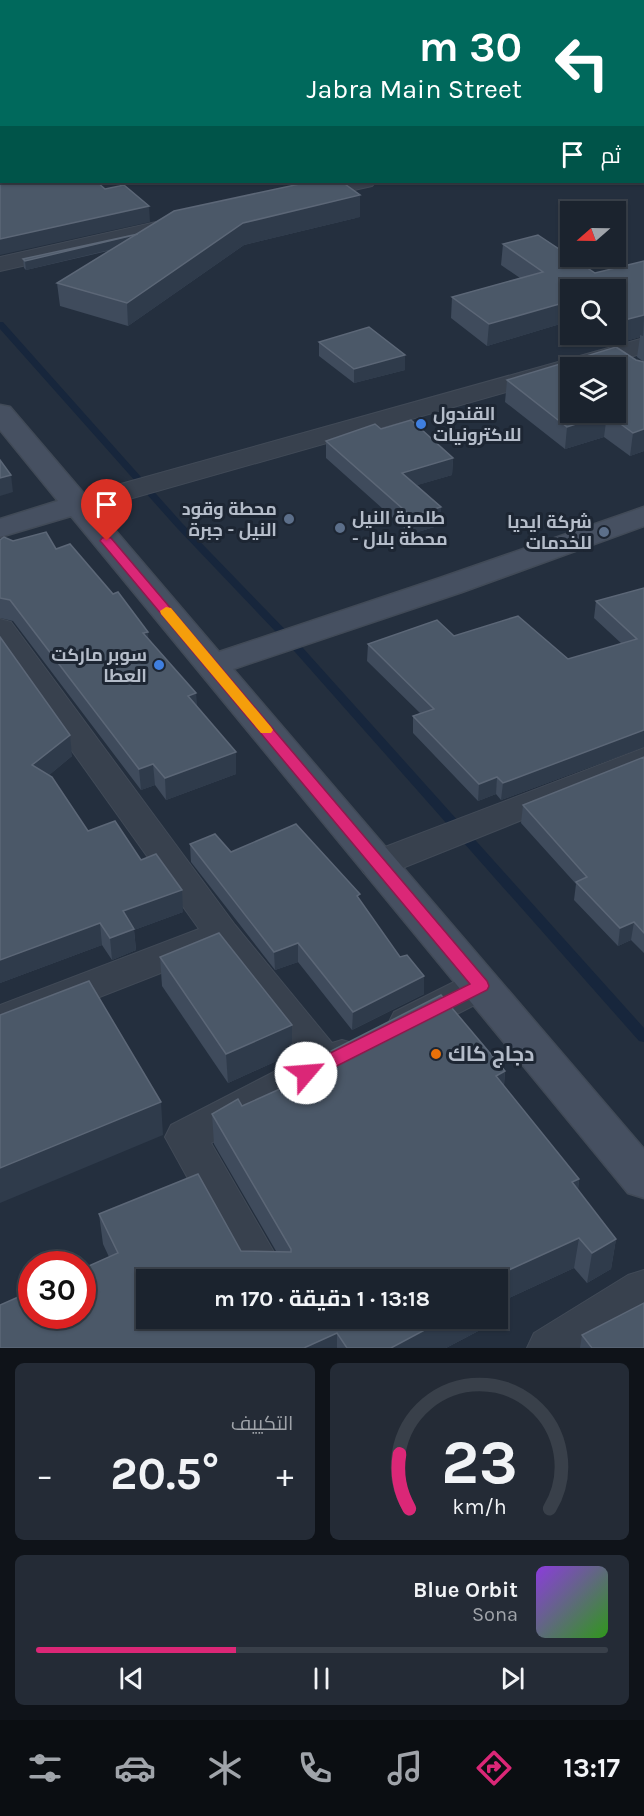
<!DOCTYPE html>
<html lang="ar">
<meta charset="utf-8">
<style>
body{margin:0;font-family:Karla,Cairo,sans-serif;background:#242b36;color:#f1f3f6;direction:rtl;height:100vh;display:flex;flex-direction:column;font-size:22px;white-space:nowrap}
*{box-sizing:border-box;margin:0}
p{font-size:20px;color:#a0a4aa}
.icon{flex:none;width:33px;height:33px;fill:none;stroke:currentColor;stroke-width:2;stroke-linecap:round;stroke-linejoin:round}
.map{position:relative;height:1348px;overflow:hidden;direction:ltr}
.sheet{display:flex;flex-direction:column;gap:15px;padding:15px;background:#0f1319;flex:1}
.sheet>*{flex:none}
.hud{position:absolute;left:0px;top:0px;width:645px;height:183px;box-shadow:0 2px 4px #0004,0 0 0 2px #39404a;direction:rtl;background:#00695c;color:#fff;overflow:hidden}
.needle{width:39px;rotate:250deg}
.buttons{position:absolute;left:560px;top:201px;display:grid;gap:12px}
.buttons a{display:grid;place-items:center;width:66px;height:66px;border-radius:0px;background:#1b232e;box-shadow:0 2px 4px #0004,0 0 0 2px #39404a;font-size:30px}
.speed{position:absolute;left:18px;top:1251px;display:flex;gap:12px;font-size:30px;font-weight:700;text-align:center}
.speed>*{display:grid;place-content:center;width:78px;height:78px;border-radius:50%;background:#1b232e;box-shadow:0 2px 4px #0004,0 0 0 2px #39404a;line-height:1}
.speed .limit{border:9px solid #d22;background:#fff;color:#111}
.pin{position:absolute;display:grid;place-items:center;width:51px;height:51px;color:#fff;margin:-62px -26px;border-radius:50% 50% 50% 0;rotate:-45deg;box-shadow:0 0 6px #0007}
.pin .icon{rotate:45deg}
.me{position:absolute;width:66px;margin:-33px;rotate:63deg;stroke-linejoin:round;filter:drop-shadow(0 0 4px #0008)}
.turn{display:flex;align-items:center;gap:21px;height:126px;padding:0 24px;font-size:27px}
.turn .icon{width:78px;height:78px;stroke-width:2.5}
.turn b{display:block;font-size:42px;line-height:51px}
.then{display:flex;align-items:center;height:57px;padding:0 24px;background:#0003;gap:12px;font-size:22px}
.big{font-size:45px;font-weight:700;line-height:1.1}
.sheet .widget{flex:1;display:flex;flex-direction:column;justify-content:center;gap:9px;min-width:0;padding:0 21px;border-radius:9px;background:#242b36}
.sheet .dial{align-items:center;gap:0}
.dial svg{height:156px;overflow:visible;fill:none;stroke:#39404a;stroke-width:7;stroke-linecap:round;text-anchor:middle}
.dial text{fill:#f1f3f6;stroke:none}
.song{display:flex;align-items:center;gap:18px}
.cover{width:72px;height:72px;border-radius:9px;background:linear-gradient(135deg,hsl(270 70% 55%),hsl(110 70% 35%))}
.played{height:6px;border-radius:3px;background:linear-gradient(90deg,#db2777 35%,#39404a 35%)}
.keys{display:flex;justify-content:space-around;direction:ltr}
.heat{display:flex;justify-content:space-between;align-items:center;font-size:33px;direction:ltr}
.sheet .tiles{flex:1;display:grid;gap:15px;grid-template-columns:1fr 1fr}
.widget:last-child{grid-column:span 2}
.trip{position:absolute;left:136px;top:1269px;width:372px;height:60px;border-radius:0px;background:#1b232e;box-shadow:0 2px 4px #0004,0 0 0 2px #39404a;font-weight:700;line-height:60px;text-align:center;direction:rtl}
.tab-bar{display:flex;height:96px;justify-content:space-around;align-items:center;background:#0b0e12;color:#a0a4aa}
.tab-bar .icon{width:42px;height:42px}
.tab-bar .current{color:#db2777}
.tab-bar b{font-size:27px;color:#f1f3f6}
.map>svg:first-child{display:block}
</style>
<div class="map">
<svg width="644" height="1348" viewBox="0 0 644 1348">
<rect width="100%" height="100%" fill="#242f3e"/>
<g fill="none" stroke-linecap="round" stroke-linejoin="round">
<!-- stream -->
<path fill="#17263c" fill-rule="evenodd" d="M 0,322 L 3,322 L 182,523 L 303,648 L 644,1028 L 644,1042 L 639,1041 L 295,652 L 176,527 L 0,329 Z"/>
<!-- street casing -->
<g stroke="#414a57" stroke-width="2">
<g id="street">
<path d="M 89,0 L 107,0 L 108,2 L 90,2 Z"/>
<path d="M 338,182 L 376,182 L 372,186 L 305,201 L 297,200 L 294,195 L 297,190 Z"/>
<path d="M 183,216 L 191,218 L 194,223 L 191,228 L 0,271 L 0,257 Z"/>
<path d="M 644,338 L 644,353 L 592,368 L 570,368 L 570,374 L 87,511 L 77,513 L 67,511 L 63,505 L 67,499 Z"/>
<path d="M 0,619 L 11,622 L 235,925 L 332,1043 L 342,1040 L 356,1044 L 362,1055 L 356,1066 L 211,1143 L 290,1280 L 244,1280 L 165,1137 L 171,1125 L 299,1059 L 214,950 L 212,953 L 0,1036 L 0,1005 L 199,929 L 0,650 Z"/>
<path d="M 644,748 L 644,771 L 390,873 L 377,876 L 364,873 L 359,864 L 364,855 Z"/>
<path d="M 481,971 L 494,975 L 500,985 L 494,995 L 422,1032 L 408,1037 L 394,1032 L 389,1022 L 394,1012 L 468,975 Z"/>
<path d="M 644,1270 L 644,1313 L 589,1348 L 527,1348 L 534,1333 L 628,1275 Z"/>
<path d="M 275,1318 L 322,1318 L 337,1348 L 290,1348 Z"/>
</g>
</g>
<!-- secondary casing -->
<g stroke="#414a57" stroke-width="3">
<path id="secondary" d="M 0,405 L 10,407 L 219,652 L 440,578 L 644,507 L 644,526 L 462,592 L 233,669 L 644,1149 L 644,1198 L 628,1193 L 71,516 L 0,537 L 0,519 L 58,501 L 0,430 Z"/>
</g>
<!-- street -->
<use href="#street" fill="#38414e" fill-rule="evenodd"/>
<!-- secondary -->
<use href="#secondary" fill="#465061" fill-rule="evenodd"/>
</g>
<!-- wall -->
<g fill="#3f4b5c">
<path d="M 360,217 L 244,245 L 128,326 L 60,306 L 57,283 L 112,250 L 26,270 L 24,268 L 23,259 Z"/>
<path d="M 503,244 L 595,273 L 644,261 L 644,451 L 630,456 L 604,437 L 565,449 L 505,402 L 507,380 L 636,360 L 644,362 L 637,357 L 640,337 L 615,344 L 602,334 L 615,334 L 615,290 L 570,290 L 570,321 L 487,346 L 451,318 L 452,297 L 520,278 L 501,265 Z"/>
<path d="M 319,342 L 405,370 L 354,383 L 319,356 Z"/>
<path d="M 381,429 L 453,458 L 452,475 L 417,485 L 441,507 L 441,525 L 411,534 L 326,458 L 326,441 Z"/>
<path d="M 0,540 L 13,541 L 56,549 L 148,639 L 197,707 L 236,774 L 166,800 L 155,785 L 141,790 L 13,621 L 0,618 Z"/>
<path d="M 644,588 L 644,747 L 501,800 L 496,794 L 478,801 L 413,733 L 413,716 L 420,713 L 367,661 L 368,644 L 454,636 L 568,659 L 622,644 L 594,618 L 596,601 Z"/>
<path d="M 0,637 L 72,756 L 49,775 L 88,831 L 141,860 L 183,912 L 134,930 L 136,950 L 112,960 L 102,945 L 0,983 Z"/>
<path d="M 644,757 L 644,953 L 631,940 L 618,946 L 574,900 L 576,884 L 521,823 L 523,805 Z"/>
<path d="M 190,844 L 231,852 L 360,901 L 424,994 L 352,1030 L 298,962 L 275,970 L 191,862 Z"/>
<path d="M 160,957 L 292,1025 L 292,1054 L 228,1083 L 162,986 Z"/>
<path d="M 441,995 L 505,1071 L 504,1086 L 579,1179 L 578,1190 L 616,1239 L 611,1269 L 587,1283 L 574,1268 L 498,1303 L 498,1280 L 147,1280 L 147,1318 L 288,1318 L 289,1320 L 325,1320 L 325,1318 L 485,1318 L 484,1328 L 446,1348 L 337,1348 L 337,1346 L 337,1348 L 304,1348 L 332,1335 L 304,1348 L 0,1348 L 0,1305 L 32,1291 L 32,1316 L 82,1316 L 82,1269 L 109,1257 L 103,1244 L 99,1214 L 198,1174 L 241,1251 L 276,1251 L 214,1144 L 212,1114 L 238,1099 L 242,1106 L 331,1066 L 331,1051 Z"/>
<path d="M 582,1335 L 644,1348 L 580,1348 Z"/>
</g>
<!-- shaded-wall -->
<g fill="#2f3b4b">
<path d="M 360,195 L 360,217 L 244,245 L 128,326 L 127,303 L 243,223 Z"/>
<path d="M 149,206 L 150,222 L 0,255 L 0,239 Z"/>
<path d="M 167,228 L 167,236 L 26,270 L 25,261 Z"/>
<path d="M 570,301 L 570,321 L 487,346 L 489,324 Z"/>
<path d="M 644,315 L 643,336 L 640,335 L 640,337 L 615,344 L 617,322 Z"/>
<path d="M 405,355 L 405,370 L 354,383 L 354,369 Z"/>
<path d="M 607,414 L 604,437 L 565,449 L 567,427 Z"/>
<path d="M 644,429 L 644,451 L 630,456 L 633,433 Z"/>
<path d="M 453,458 L 452,475 L 401,490 L 402,473 Z"/>
<path d="M 11,475 L 13,492 L 0,496 L 0,478 Z"/>
<path d="M 441,507 L 441,525 L 411,534 L 411,516 Z"/>
<path d="M 148,632 L 149,652 L 143,633 Z"/>
<path d="M 196,693 L 198,714 L 188,696 Z"/>
<path d="M 644,730 L 644,747 L 501,800 L 503,783 Z"/>
<path d="M 70,735 L 72,756 L 35,787 L 32,765 Z"/>
<path d="M 236,752 L 236,774 L 166,800 L 165,778 Z"/>
<path d="M 153,764 L 155,785 L 141,790 L 139,769 Z"/>
<path d="M 497,777 L 496,794 L 478,801 L 479,784 Z"/>
<path d="M 182,890 L 183,912 L 134,930 L 136,950 L 112,960 L 110,938 L 123,911 Z"/>
<path d="M 634,922 L 631,940 L 618,946 L 620,928 Z"/>
<path d="M 100,923 L 102,945 L 0,983 L 0,960 Z"/>
<path d="M 298,943 L 298,962 L 275,970 L 274,952 Z"/>
<path d="M 424,976 L 424,994 L 352,1030 L 353,1012 Z"/>
<path d="M 292,1025 L 292,1054 L 228,1083 L 226,1054 Z"/>
<path d="M 505,1071 L 502,1102 L 496,1076 Z"/>
<path d="M 161,1102 L 163,1135 L 0,1203 L 0,1168 Z"/>
<path d="M 579,1179 L 575,1209 L 572,1182 Z"/>
<path d="M 579,1238 L 574,1268 L 498,1303 L 498,1280 L 487,1280 Z"/>
<path d="M 616,1239 L 611,1269 L 587,1283 L 592,1253 Z"/>
<path d="M 447,1318 L 485,1318 L 484,1328 L 446,1348 L 391,1348 Z"/>
<path d="M 337,1333 L 337,1348 L 304,1348 Z"/>
</g>
<!-- building -->
<g fill="#4b5868" stroke="#5c6777" stroke-width="1.5" fill-rule="evenodd">
<path d="M 0,0 L 81,0 L 83,2 L 2,2 L 2,46 L 0,45 Z"/>
<path d="M 289,0 L 644,0 L 644,24 L 644,2 L 281,2 Z"/>
<path d="M 2,50 L 2,182 L 97,182 L 105,189 L 124,185 L 149,206 L 0,239 L 0,54 Z"/>
<path d="M 309,182 L 342,182 L 360,195 L 243,223 L 127,303 L 57,283 L 174,211 Z"/>
<path d="M 138,234 L 25,261 L 23,259 Z"/>
<path d="M 538,235 L 595,273 L 644,261 L 644,315 L 617,322 L 615,321 L 615,290 L 570,290 L 570,301 L 489,324 L 452,297 L 543,272 L 503,244 Z"/>
<path d="M 369,327 L 405,355 L 354,369 L 319,342 Z"/>
<path d="M 616,347 L 636,360 L 644,362 L 644,429 L 633,433 L 607,414 L 567,427 L 507,380 ZM 570,368 L 615,368 L 615,412 L 570,412 Z"/>
<path d="M 411,420 L 453,458 L 402,473 L 441,507 L 411,516 L 326,441 L 375,424 L 381,429 Z"/>
<path d="M 0,460 L 11,475 L 0,478 Z"/>
<path d="M 46,532 L 56,549 L 70,544 L 113,594 L 118,592 L 148,632 L 143,633 L 196,693 L 188,696 L 236,752 L 165,778 L 153,764 L 139,769 L 10,600 L 0,598 L 0,540 L 4,537 L 13,541 Z"/>
<path d="M 644,588 L 644,730 L 503,783 L 497,777 L 479,784 L 413,716 L 434,709 L 368,644 L 437,620 L 454,636 L 518,616 L 568,659 L 637,639 L 596,601 Z"/>
<path d="M 0,637 L 70,735 L 32,765 L 52,777 L 88,831 L 115,821 L 141,860 L 156,854 L 182,890 L 123,911 L 134,929 L 110,938 L 100,923 L 0,960 Z"/>
<path d="M 644,757 L 644,933 L 634,922 L 620,928 L 576,882 L 587,877 L 523,805 Z"/>
<path d="M 296,824 L 360,894 L 357,896 L 400,957 L 407,955 L 424,976 L 353,1012 L 298,943 L 274,952 L 190,844 L 215,834 L 231,852 Z"/>
<path d="M 219,933 L 292,1025 L 226,1054 L 160,957 Z"/>
<path d="M 89,981 L 161,1102 L 0,1168 L 0,1015 Z"/>
<path d="M 441,995 L 505,1071 L 496,1076 L 579,1179 L 572,1182 L 616,1239 L 592,1253 L 579,1238 L 487,1280 L 147,1280 L 147,1318 L 288,1318 L 289,1320 L 339,1320 L 338,1318 L 447,1318 L 391,1348 L 347,1348 L 337,1333 L 304,1348 L 0,1348 L 0,1305 L 32,1291 L 32,1316 L 82,1316 L 82,1269 L 118,1253 L 99,1214 L 198,1174 L 241,1251 L 291,1252 L 291,1249 L 212,1114 L 238,1099 L 242,1106 L 340,1062 L 331,1051 Z"/>
<path d="M 644,1303 L 644,1348 L 592,1348 L 582,1335 Z"/>
</g>
<!-- route -->
<path fill="#db2777" stroke="#8e194d" stroke-width="1.5" d="M 107,537 L 111,538 L 487,981 L 489,986 L 487,990 L 313,1078 L 306,1080 L 300,1078 L 298,1073 L 300,1068 L 470,984 L 102,543 L 100,541 L 102,538 Z"/>
<!-- slow -->
<path fill="#f59e0b" d="M 166,607 L 171,608 L 271,727 L 273,730 L 271,733 L 261,733 L 161,614 L 160,611 Z"/>
<!-- markers -->
<g fill="#3f7fe0" stroke="#1d2633" stroke-width="2">
<circle cx="421" cy="424" r="6"/>
<circle cx="159" cy="665" r="6"/>
</g>
<g fill="#5c6f8a" stroke="#1d2633" stroke-width="2">
<circle cx="289" cy="519" r="6"/>
<circle cx="340" cy="528" r="6"/>
<circle cx="604" cy="532" r="6"/>
</g>
<circle fill="#e8710a" stroke="#1d2633" stroke-width="2" cx="436" cy="1054" r="6"/>
<g text-anchor="middle" dominant-baseline="central" stroke-width="6" stroke-linejoin="round" paint-order="stroke">
<!-- poi labels -->
<g font-size="18" font-weight="bold" fill="#b4bcc9" stroke="#1d2633" text-anchor="end">
<text x="433" y="414" text-anchor="start">القندول<tspan x="433" dy="21">للاكترونيات</tspan></text>
<text x="277" y="509">محطة وقود<tspan x="277" dy="21">النيل - جبرة</tspan></text>
<text x="352" y="518" text-anchor="start">طلمبة النيل<tspan x="352" dy="21">- محطة بلال</tspan></text>
<text x="592" y="522">شركة ايديا<tspan x="592" dy="21">للخدمات</tspan></text>
<text x="147" y="655">سوبر ماركت<tspan x="147" dy="21">العطا</tspan></text>
</g>
<!-- near-poi labels -->
<g font-size="21" font-weight="bold" fill="#b4bcc9" stroke="#1d2633" text-anchor="start">
<text x="448" y="1054">دجاج كاك</text>
</g>
</g>
</svg>
<div class="buttons">
<a><svg class="needle" viewBox="-14 -14 28 28"><path d="M0-13l5 13h-10z" fill="#e53935"/><path d="M0 13l5-13h-10z" fill="#a0a4aa"/></svg></a>
<a><svg class="icon" aria-label="search" viewBox="0 0 24 24"><circle cx="10" cy="10" r="6"/><path d="M15 15l6 6"/></svg></a>
<a><svg class="icon" aria-label="layers" viewBox="0 0 24 24"><path d="M12 4l9 5-9 5-9-5zM3 14l9 5 9-5"/></svg></a>
</div>
<div class="speed"><div class="limit">30</div></div>
<div class="pin" style="left:107px;top:541px;background:#d93025"><svg class="icon" aria-label="arrive" viewBox="0 0 24 24"><path d="M6 21V4h12l-3 4 3 4H6"/></svg></div>
<svg class="me" style="left:306px;top:1073px" viewBox="-20 -20 40 40"><circle r="19" fill="#fff"/><path d="M0-13L10 11 0 6-10 11z" fill="#db2777"/></svg>
<div class="trip">13:18 · 1 دقيقة · 170 m</div>
<div class="hud">
<div class="turn"><svg class="icon" aria-label="left" viewBox="0 0 24 24"><path d="M17 20v-9H6M10 6l-5 5 5 5"/></svg><div><b>30 m</b>Jabra Main Street</div></div>
<div class="then">ثم<svg class="icon" aria-label="arrive" viewBox="0 0 24 24"><path d="M6 21V4h12l-3 4 3 4H6"/></svg></div>
</div>
</div>
<section class="sheet">
<div class="tiles">
<div class="widget dial"><svg viewBox="0 0 100 80">
<path d="M14 69A42 42 0 1 1 86 69"/>
<path d="M14 69A42 42 0 0 1 9 41" stroke="#db2777"/>
<text x="50" y="56" font-size="32" font-weight="700">23</text>
<text x="50" y="72" font-size="11">km/h</text>
</svg></div>
<div class="widget"><p>التكييف</p>
<div class="heat"><a>−</a><b class="big">20.5°</b><a>+</a></div>
</div>
<div class="widget">
<div class="song"><i class="cover"></i><div><b>Blue Orbit</b><p>Sona</p></div></div>
<div class="played"></div>
<div class="keys"><svg class="icon" aria-label="previous" viewBox="0 0 24 24"><path d="M18 5L8 12l10 7zM5 5v14"/></svg><svg class="icon" aria-label="pause" viewBox="0 0 24 24"><path d="M8 5v14M16 5v14"/></svg><svg class="icon" aria-label="next" viewBox="0 0 24 24"><path d="M6 5l10 7-10 7zM19 5v14"/></svg></div>
</div>
</div>
</section>
<nav class="tab-bar">
<b>13:17</b>
<svg class="icon current" aria-label="directions" viewBox="0 0 24 24"><path d="M12 3l9 9-9 9-9-9zM9 14v-3h6M13 9l2 2-2 2"/></svg>
<svg class="icon" aria-label="music" viewBox="0 0 24 24"><path d="M9 18V5l10-2v13"/><circle cx="6" cy="18" r="3"/><circle cx="16" cy="16" r="3"/></svg>
<svg class="icon" aria-label="phone" viewBox="0 0 24 24"><path d="M5 4h4l2 5-3 2q2 4 5 5l2-3 5 2v4C11 20 4 13 5 4z"/></svg>
<svg class="icon" aria-label="climate" viewBox="0 0 24 24"><path d="M12 3v18M4 7l16 10M4 17L20 7"/></svg>
<svg class="icon" aria-label="car" viewBox="0 0 24 24"><path d="M5 17H2v-5l4-1 3-4h7l3 4 3 1v5h-3M9 17h6M6 11h13"/><circle cx="7" cy="17" r="2"/><circle cx="17" cy="17" r="2"/></svg>
<svg class="icon" aria-label="filters" viewBox="0 0 24 24"><path d="M4 7h16M4 17h16"/><circle cx="9" cy="7" r="2"/><circle cx="15" cy="17" r="2"/></svg>
</nav>
